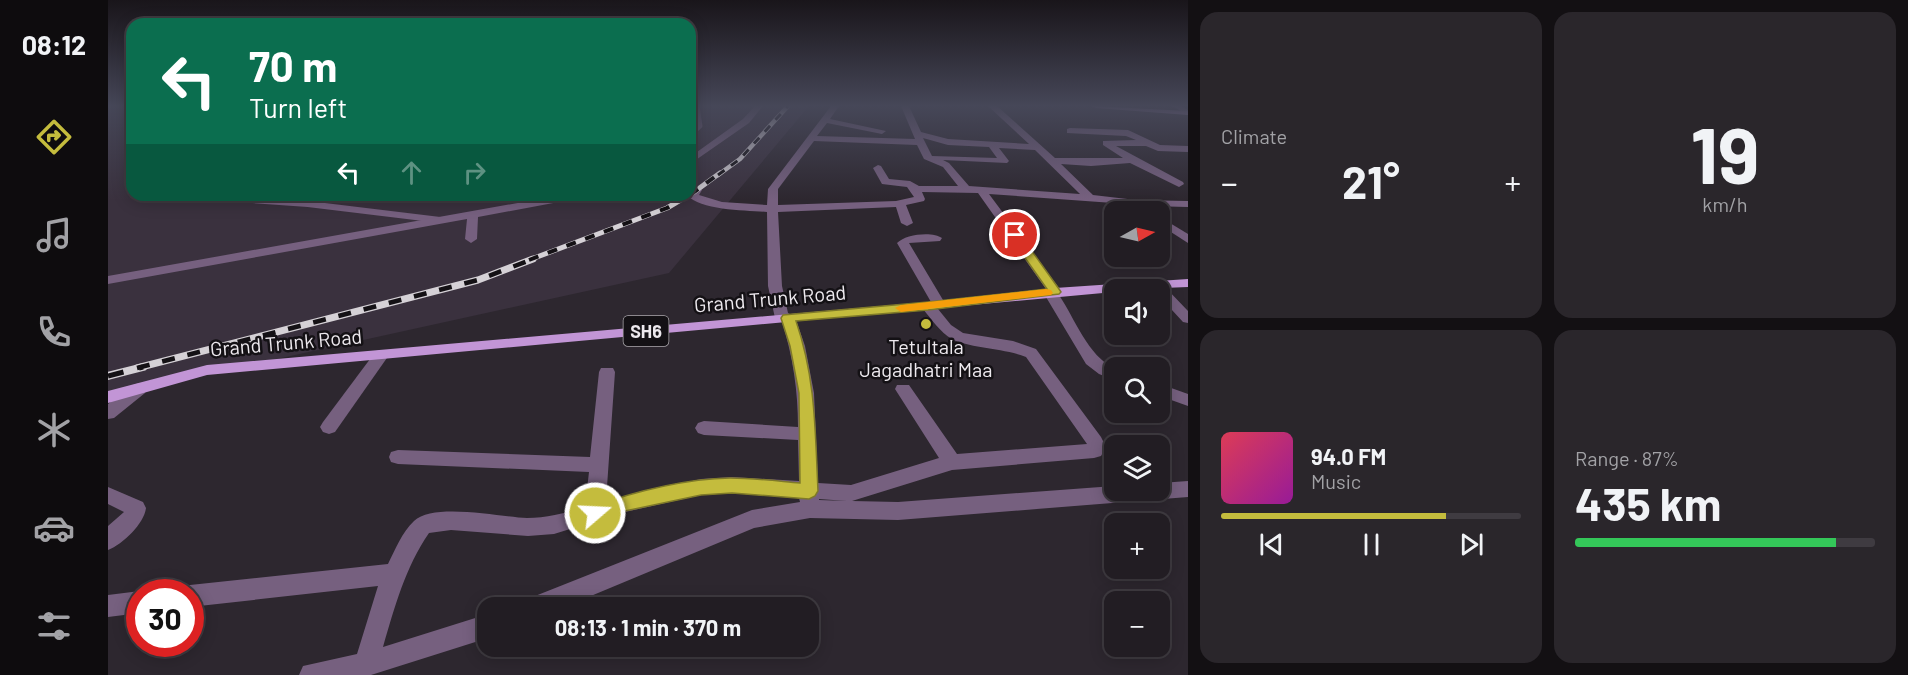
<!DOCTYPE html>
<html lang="en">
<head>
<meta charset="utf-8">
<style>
	:root { --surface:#221d23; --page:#2a262b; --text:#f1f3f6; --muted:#a2a2a6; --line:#3f3b41; --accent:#c4bc3d }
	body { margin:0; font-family:Barlow,sans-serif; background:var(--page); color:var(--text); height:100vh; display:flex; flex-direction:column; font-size:22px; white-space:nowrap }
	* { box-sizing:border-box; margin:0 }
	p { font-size:20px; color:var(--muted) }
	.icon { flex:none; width:33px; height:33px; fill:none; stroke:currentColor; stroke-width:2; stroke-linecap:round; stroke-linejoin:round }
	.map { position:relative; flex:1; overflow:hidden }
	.side { display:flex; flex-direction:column; gap:12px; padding:12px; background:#131013; width:720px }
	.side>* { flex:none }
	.guide { position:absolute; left:18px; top:18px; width:570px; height:183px; border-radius:18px; box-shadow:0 3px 15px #0003,0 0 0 2px var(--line); background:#0b6e4f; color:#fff; overflow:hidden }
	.needle { width:39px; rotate:82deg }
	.fabs { position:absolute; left:996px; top:201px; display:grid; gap:12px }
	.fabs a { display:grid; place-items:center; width:66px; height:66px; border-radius:12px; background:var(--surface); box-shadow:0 3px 15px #0003,0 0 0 2px var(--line); font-size:30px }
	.speed { position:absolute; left:18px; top:579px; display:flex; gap:12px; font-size:30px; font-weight:700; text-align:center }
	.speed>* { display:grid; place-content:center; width:78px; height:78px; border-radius:50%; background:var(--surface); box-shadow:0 3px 15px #0003,0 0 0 2px var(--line); line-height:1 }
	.speed .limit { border:9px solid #d22; background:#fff; color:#111 }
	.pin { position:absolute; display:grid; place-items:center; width:51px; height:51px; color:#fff; margin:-26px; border:3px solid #fff; border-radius:50%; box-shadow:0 2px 6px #0007 }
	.me { position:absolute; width:66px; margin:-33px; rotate:71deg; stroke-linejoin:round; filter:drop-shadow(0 0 4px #0008) }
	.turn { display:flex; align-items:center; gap:21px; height:126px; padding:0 24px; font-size:27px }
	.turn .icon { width:78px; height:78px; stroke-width:2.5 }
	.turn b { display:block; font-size:42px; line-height:51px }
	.lanes { display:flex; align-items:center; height:57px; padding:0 24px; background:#0003; justify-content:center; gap:30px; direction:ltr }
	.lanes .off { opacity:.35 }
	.big { font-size:45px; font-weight:700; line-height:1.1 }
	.side .card { flex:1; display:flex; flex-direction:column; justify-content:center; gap:9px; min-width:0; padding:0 21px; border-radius:18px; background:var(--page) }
	.side .dial { align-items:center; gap:0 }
	.dial b { font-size:78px; line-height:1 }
	.song { display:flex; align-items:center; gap:18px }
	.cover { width:72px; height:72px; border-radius:9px; background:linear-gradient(135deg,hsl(350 70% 55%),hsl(300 70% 35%)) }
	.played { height:6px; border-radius:3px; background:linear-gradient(90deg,var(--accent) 75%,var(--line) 75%) }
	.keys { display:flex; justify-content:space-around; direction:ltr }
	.heat { display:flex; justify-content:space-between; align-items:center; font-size:33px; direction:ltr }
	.charge { height:9px; border-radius:4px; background:linear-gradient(90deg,#34c759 87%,var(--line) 0) }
	.side .tiles { flex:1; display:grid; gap:12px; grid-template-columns:repeat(2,1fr) }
	.trip { position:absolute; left:369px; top:597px; width:342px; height:60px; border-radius:18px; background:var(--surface); box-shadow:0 3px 15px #0003,0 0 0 2px var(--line); font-weight:700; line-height:60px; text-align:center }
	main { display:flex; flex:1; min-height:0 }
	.dock { display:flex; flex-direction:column; width:108px; justify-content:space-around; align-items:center; background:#0e0c0e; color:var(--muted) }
	.dock .icon { width:42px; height:42px }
	.dock .active { color:var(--accent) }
	.dock b { font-size:27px; color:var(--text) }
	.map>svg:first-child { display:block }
	.built { fill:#3a313e }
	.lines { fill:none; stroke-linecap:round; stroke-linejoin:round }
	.lane-far1 { stroke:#76607f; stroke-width:5 }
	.lane { stroke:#76607f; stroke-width:6 }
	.street { fill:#76607f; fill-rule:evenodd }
	.secondary { fill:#a17eb0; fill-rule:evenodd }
	.primary { fill:#c295d6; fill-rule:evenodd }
	.rail-far3-casing { stroke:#d5d1d6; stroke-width:4.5 }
	.rail-far2-casing { stroke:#d5d1d6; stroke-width:5 }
	.rail-far1-casing { stroke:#d5d1d6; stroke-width:7 }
	.rail-casing { stroke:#d5d1d6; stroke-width:8 }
	.rail-far3 { stroke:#141115; stroke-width:3; stroke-dasharray:8; stroke-linecap:butt }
	.rail-far2 { stroke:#141115; stroke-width:4; stroke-dasharray:10; stroke-linecap:butt }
	.rail-far1 { stroke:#141115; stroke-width:4.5; stroke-dasharray:13; stroke-linecap:butt }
	.rail { stroke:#141115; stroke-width:5; stroke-dasharray:16; stroke-linecap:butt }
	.route { fill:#c4bc3d; stroke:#7f7a28; stroke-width:1.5 }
	.slow { fill:#f59e0b }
	.poi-dot { fill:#c4bc3d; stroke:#141115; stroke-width:2 }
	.labels { text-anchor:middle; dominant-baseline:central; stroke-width:5; stroke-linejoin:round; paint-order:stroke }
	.shield { fill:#141115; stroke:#aca8ad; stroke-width:1.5 }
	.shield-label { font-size:18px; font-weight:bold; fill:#ede9ee }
	.street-label { font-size:20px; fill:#ede9ee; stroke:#141115 }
	.poi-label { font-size:20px; fill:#ede9ee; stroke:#141115 }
</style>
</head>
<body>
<main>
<nav class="dock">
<b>08:12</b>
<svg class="icon active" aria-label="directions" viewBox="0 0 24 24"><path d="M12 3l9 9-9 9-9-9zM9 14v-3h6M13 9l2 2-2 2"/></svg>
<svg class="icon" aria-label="music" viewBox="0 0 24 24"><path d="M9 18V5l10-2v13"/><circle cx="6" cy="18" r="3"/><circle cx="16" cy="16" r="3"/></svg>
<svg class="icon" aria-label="phone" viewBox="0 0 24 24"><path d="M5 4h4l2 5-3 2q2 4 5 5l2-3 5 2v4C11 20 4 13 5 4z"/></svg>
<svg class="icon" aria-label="climate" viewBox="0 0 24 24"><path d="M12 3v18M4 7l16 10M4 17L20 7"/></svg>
<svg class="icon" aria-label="car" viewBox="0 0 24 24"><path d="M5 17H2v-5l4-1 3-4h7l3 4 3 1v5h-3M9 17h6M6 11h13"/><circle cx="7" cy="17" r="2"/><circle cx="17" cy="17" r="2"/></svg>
<svg class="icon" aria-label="filters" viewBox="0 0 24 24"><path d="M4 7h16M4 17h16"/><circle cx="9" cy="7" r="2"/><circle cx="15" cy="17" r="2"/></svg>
</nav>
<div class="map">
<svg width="1080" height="675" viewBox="0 0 1080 675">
	<rect width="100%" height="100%" fill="#2d272f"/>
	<path class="built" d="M0,106H24V195H582V106H701L561,273L0,396Z"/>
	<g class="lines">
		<path class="lane-far1" d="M582,135L592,126L589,106"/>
		<path class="lane" d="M88,196L200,204L332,220"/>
		<g class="street">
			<path d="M647,106H655L641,123L582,164V157L635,119Z"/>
			<path d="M723,106H731L722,119L778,131L774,134L719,123L709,136L807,139L793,106H801L813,132L840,139L921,144L880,106H889L947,158H1015L995,145V141L1028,140L1018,136L959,133V129L962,128L1020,130L1052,145L1080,146V152L1050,151L1038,146H1008L1075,182L1076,184L1071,187L1022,163L983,166L953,164L985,195L1028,200L1080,201V207L1039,206L1045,212H1031L1019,204L881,194L954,292L951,295C967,319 980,356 1006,368V380L991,374L978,364L935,292L938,289L870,193L814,192L817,199L816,201L798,205L805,223L799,226L793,223L788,207L670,212L674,286L680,313L687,317L697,346L706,393L710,483L743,485L831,458L787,389L789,385H801L849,454L979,444L918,357C896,348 860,348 844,339C832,332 824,320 815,309L813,306L815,303L823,302L789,243C797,234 825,231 834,238L832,241L801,243L838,305L830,309L843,325L855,333L905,341L928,349L993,437L998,447L993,456L986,458L844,470L744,501L790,502L1006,486V490H1052V483L1080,481V497L790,520L702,518L646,528L454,608H414L417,600L644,510L692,502L691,498L624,493L593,495L517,512L446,534L420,536L343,530L321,533C297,568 287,606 275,647L380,614V638L263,675H191L195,666L249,654L270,586L82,607V592H72L74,588L82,585L280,564C287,550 294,532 306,521C326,502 392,517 419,518C439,518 458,513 477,507L481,472L290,464L283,462L281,457L283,452L290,450L482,457L491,372L493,368H505L507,372L498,501L593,479L624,477L691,481L690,440L596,435L590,433L587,428L590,423L596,421L690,427C690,391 685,357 674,322L667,318L660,286L659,212C638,210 593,211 579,195H582V181L594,190L591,195L614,202L659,205L660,189ZM815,138L840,145L881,147L889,158L824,156ZM706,141L809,145L816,159L835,167L850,186H811L802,181L781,179L773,166L770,165L765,168L774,184L799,187L806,197L788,201L670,205V189ZM891,148L927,150L972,194L861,186L841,163L835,160L899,163L901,161ZM711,499L739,501L711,500Z"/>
			<path d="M1064,106H1073L1080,110V115Z"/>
			<path d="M454,195H477L472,198L370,217L369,239L363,243L357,239L359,219L0,284V276Z"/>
			<path d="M1052,217L1080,234V243L1052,225Z"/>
			<path d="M1052,286L1057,287L1080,311V323L1075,322L1052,297V290H1046Z"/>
			<path d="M273,350L281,355L227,432L221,434L215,432L212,427L215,422L268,351Z"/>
			<path d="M31,383L37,385L39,389L37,393L6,418L0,419V404L25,385Z"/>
			<path d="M1052,384L1080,394V406L1052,396Z"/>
			<path d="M0,487L35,502L38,508C36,524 15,544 0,550V526L16,512L0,504Z"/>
			<path d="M32,591L37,592H32V613L0,617V595Z"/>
		</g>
		<path class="secondary" d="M984,106L1080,111V115L988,108Z"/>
		<path class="primary" d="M1080,279V287L1006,290V292L99,375L0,403V391L99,365L820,302L947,288Z"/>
		<g class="rail-far3-casing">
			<path id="rail-far3" d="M610,175L632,159L680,106"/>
		</g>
		<g class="rail-far2-casing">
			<g id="rail-far2">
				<path d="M582,195L612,173"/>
				<path d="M421,260L559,208L581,195"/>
			</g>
		</g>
		<g class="rail-far1-casing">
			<path id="rail-far1" d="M29,368L370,280L425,259"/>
		</g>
		<g class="rail-casing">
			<path id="rail" d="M0,376L35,367"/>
		</g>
		<use href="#rail-far3" class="rail-far3"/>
		<use href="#rail-far2" class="rail-far2"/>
		<use href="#rail-far1" class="rail-far1"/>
		<use href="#rail" class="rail"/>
	</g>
	<linearGradient id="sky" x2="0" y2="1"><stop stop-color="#19151a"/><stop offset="0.53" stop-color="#464758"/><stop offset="1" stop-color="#464758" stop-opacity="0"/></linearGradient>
	<rect width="1080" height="200" fill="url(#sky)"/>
	<path class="route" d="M907,232L911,233L951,289L953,292L951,294L820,310L688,321C708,380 707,430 710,491L707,496L701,499L624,493L593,495L517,511L487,522L480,519L478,513L480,508C525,492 574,479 622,478C645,478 669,481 692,483L691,393L682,346L673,318L675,315L820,302L939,289L901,235Z"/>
	<path class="slow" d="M938,289L943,290L945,293L943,295L793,312L787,308L793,305Z"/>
	<circle class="poi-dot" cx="818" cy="324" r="6"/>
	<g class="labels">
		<rect class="shield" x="515.5" y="316" width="45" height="30" rx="4.5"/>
		<g class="shield-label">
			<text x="538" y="331">SH6</text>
		</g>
		<g class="street-label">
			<text transform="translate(662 298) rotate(-5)">Grand Trunk Road</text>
			<text transform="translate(178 342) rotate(-5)">Grand Trunk Road</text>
		</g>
		<g class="poi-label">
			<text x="818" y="346">Tetultala<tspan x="818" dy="23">Jagadhatri Maa</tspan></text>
		</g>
	</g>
</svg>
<div class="fabs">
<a><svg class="needle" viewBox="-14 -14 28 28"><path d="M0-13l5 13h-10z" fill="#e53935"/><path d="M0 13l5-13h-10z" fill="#a2a2a6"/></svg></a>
<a><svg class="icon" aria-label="sound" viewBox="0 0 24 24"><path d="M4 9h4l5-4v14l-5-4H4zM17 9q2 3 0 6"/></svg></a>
<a><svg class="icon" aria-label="search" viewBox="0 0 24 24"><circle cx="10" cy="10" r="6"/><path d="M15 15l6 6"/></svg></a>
<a><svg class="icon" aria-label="layers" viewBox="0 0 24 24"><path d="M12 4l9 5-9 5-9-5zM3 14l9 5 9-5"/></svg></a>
<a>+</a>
<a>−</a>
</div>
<div class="speed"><div class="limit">30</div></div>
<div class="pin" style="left:907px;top:235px;background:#d93025"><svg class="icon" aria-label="arrive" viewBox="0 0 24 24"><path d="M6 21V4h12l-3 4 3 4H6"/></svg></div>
<svg class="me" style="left:487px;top:513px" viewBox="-20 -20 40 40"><circle r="17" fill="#c4bc3d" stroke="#fff" stroke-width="3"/><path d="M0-11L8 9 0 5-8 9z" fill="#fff"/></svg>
<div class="trip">08:13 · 1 min · 370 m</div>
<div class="guide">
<div class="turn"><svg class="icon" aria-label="left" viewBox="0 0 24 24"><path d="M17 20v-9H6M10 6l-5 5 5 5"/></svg><div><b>70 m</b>Turn left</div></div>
<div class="lanes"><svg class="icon" aria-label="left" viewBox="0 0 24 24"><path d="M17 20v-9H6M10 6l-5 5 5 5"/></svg><svg class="icon off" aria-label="ahead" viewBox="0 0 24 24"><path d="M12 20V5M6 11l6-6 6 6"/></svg><svg class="icon off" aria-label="right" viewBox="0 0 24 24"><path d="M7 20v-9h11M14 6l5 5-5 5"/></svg></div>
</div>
</div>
<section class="side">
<div class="tiles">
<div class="card"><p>Climate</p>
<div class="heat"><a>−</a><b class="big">21°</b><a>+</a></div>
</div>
<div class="card dial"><b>19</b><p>km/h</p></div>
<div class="card">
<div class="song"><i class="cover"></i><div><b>94.0 FM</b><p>Music</p></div></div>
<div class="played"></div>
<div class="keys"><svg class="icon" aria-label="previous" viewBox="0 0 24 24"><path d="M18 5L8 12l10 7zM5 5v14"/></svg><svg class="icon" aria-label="pause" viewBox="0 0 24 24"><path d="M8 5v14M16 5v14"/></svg><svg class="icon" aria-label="next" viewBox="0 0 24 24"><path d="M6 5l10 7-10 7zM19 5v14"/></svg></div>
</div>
<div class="card"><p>Range · 87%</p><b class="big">435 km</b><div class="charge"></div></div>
</div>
</section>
</main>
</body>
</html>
